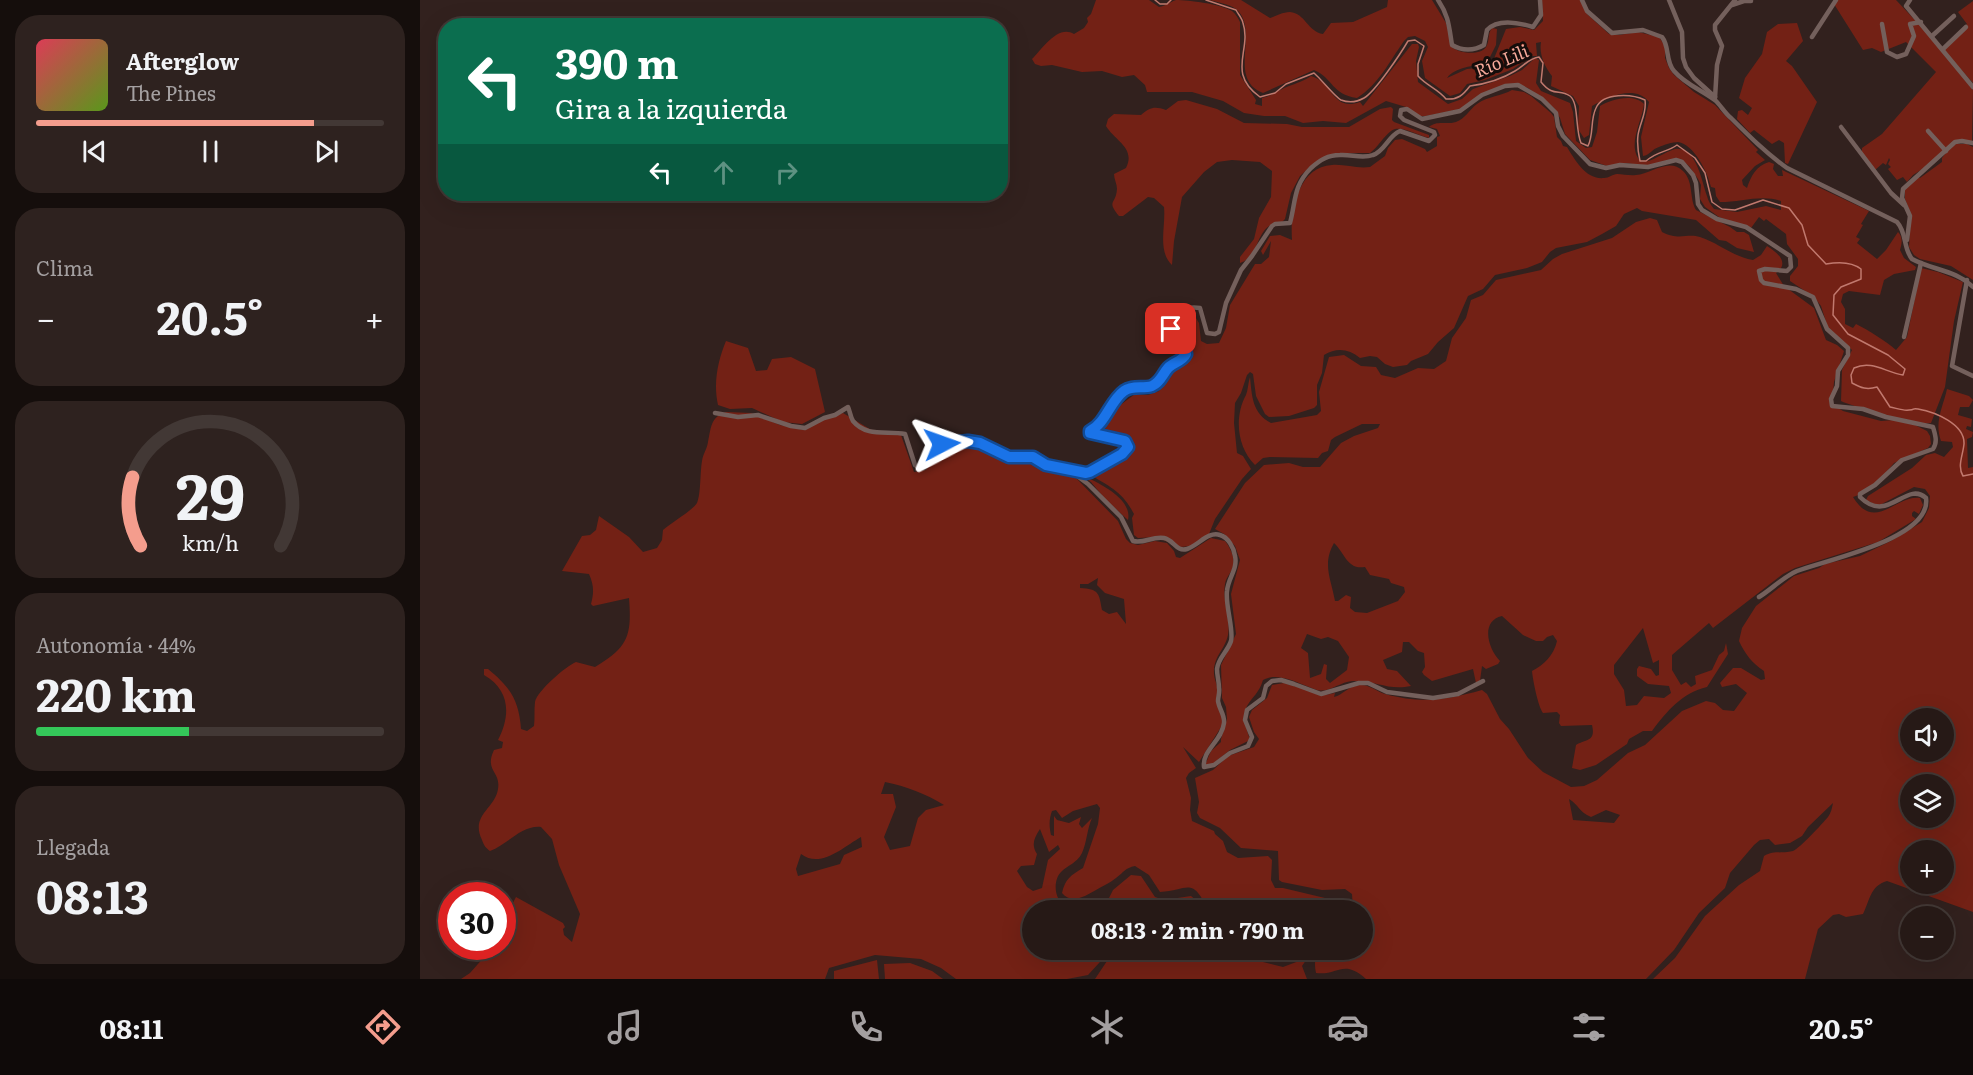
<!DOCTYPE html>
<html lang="es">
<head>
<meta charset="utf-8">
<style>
	:root { --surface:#261916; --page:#2e221f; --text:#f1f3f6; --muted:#a4a0a1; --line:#423835; --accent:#f49d8d }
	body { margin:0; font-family:Literata,serif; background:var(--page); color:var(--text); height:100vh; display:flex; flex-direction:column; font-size:22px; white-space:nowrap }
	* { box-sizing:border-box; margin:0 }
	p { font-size:20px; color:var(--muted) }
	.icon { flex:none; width:33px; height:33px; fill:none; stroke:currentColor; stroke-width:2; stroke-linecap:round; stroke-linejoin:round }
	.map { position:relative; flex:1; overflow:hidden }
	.details { display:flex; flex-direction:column; gap:15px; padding:15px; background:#150e0c; width:420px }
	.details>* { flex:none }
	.top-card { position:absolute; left:18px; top:18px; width:570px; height:183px; border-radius:24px; box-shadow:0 6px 24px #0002,0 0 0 2px var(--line); background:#0b6e4f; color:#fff; overflow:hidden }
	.controls { position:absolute; left:1480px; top:708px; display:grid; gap:12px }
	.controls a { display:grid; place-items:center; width:54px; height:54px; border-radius:50%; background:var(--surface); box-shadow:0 6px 24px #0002,0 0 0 2px var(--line); font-size:30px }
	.speed { position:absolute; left:18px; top:882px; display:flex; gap:12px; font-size:30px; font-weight:700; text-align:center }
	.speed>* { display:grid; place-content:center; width:78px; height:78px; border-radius:50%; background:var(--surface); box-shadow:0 6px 24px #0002,0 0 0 2px var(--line); line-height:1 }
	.speed .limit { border:9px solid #d22; background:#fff; color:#111 }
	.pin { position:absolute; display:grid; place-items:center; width:51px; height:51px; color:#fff; margin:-26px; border-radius:12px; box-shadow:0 3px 9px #0006 }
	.me { position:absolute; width:66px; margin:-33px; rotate:86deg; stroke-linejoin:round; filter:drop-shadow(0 0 4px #0008) }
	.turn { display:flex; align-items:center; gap:21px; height:126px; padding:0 18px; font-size:27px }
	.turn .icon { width:78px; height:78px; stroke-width:2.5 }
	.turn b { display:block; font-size:42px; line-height:51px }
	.lanes { display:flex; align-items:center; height:57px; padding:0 18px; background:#0003; justify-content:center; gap:30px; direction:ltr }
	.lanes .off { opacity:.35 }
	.big { font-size:45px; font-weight:700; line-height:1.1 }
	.details .tile { flex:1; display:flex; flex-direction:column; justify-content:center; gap:9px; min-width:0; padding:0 21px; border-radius:24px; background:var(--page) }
	.details .dial { align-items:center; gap:0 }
	.dial svg { height:156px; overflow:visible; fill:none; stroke:var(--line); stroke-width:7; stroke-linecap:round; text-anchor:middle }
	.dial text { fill:var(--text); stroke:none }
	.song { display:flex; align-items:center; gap:18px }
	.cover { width:72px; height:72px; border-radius:9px; background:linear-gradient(135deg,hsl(350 70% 55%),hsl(90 70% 35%)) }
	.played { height:6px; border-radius:3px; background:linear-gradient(90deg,var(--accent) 80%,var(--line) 80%) }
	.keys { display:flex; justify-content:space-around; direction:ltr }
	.heat { display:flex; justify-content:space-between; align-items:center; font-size:33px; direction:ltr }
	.charge { height:9px; border-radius:4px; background:linear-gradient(90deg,#34c759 44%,var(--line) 0) }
	.trip { position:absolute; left:602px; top:900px; width:351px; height:60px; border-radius:30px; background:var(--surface); box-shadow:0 6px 24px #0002,0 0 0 2px var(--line); font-weight:700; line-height:60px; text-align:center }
	.tabs { display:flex; height:96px; justify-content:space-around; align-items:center; background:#0f0a09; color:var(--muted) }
	.tabs .icon { width:42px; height:42px }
	.tabs .selected { color:var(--accent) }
	.tabs b { font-size:27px; color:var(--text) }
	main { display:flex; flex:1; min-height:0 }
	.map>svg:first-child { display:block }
	.green { fill:#732115; fill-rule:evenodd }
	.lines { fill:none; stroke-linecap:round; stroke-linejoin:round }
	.stream { stroke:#c1796e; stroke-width:1.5 }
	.minor { stroke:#74605c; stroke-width:4.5 }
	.route-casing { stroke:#114b97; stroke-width:15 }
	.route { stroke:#1a73e8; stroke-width:10 }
	.labels { text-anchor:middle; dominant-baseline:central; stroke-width:6; stroke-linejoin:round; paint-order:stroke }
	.water-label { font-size:18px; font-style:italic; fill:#f7a99a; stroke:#150d0b }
</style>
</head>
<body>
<main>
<section class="details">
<div class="tile">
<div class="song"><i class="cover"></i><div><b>Afterglow</b><p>The Pines</p></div></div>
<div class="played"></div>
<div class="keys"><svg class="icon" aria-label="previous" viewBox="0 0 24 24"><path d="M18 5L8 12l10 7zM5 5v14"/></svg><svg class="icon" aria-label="pause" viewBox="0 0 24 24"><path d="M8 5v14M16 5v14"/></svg><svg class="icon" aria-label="next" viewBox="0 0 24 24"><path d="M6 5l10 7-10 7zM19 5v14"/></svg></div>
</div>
<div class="tile"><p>Clima</p>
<div class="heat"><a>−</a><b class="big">20.5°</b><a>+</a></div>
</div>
<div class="tile dial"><svg viewBox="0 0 100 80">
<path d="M14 69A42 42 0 1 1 86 69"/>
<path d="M14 69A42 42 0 0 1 10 34" stroke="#f49d8d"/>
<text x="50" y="56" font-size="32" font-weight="700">29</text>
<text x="50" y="72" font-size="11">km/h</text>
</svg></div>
<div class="tile"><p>Autonomía · 44%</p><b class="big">220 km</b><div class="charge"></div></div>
<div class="tile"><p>Llegada</p><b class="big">08:13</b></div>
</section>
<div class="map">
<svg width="1553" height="979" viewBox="0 0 1553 979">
	<rect width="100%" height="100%" fill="#32211e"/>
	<g class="green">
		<path d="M676,0H729L739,7C746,6 750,2 756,0C769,0 800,4 812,11C816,14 818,18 820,22V75L836,100L835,104L842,106V98C853,96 860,89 869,86C877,83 884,81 891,76C913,82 912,112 940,102L943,106L992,44H998L999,47L996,61L998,82L1028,104L1042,99L1053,89L1090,76L1102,70L1115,58L1119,60L1116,83L1121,91L1150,103L1153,112L1156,141L1166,148L1172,147L1177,132L1180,106C1191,99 1214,93 1224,104C1222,122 1206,146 1221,162C1231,163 1244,152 1255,149C1277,146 1282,183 1287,196C1288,201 1291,205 1294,209L1317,212L1346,206L1361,210V201C1342,194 1321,202 1300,202L1296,196L1295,188L1291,187C1288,173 1274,144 1258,142C1253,142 1243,145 1239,147C1232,149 1230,155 1223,156L1221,137L1229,102C1215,84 1188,97 1172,106L1169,135L1164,138L1158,129L1159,106L1153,96L1131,86L1132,76C1124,66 1119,54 1121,42L1116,43L1117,56H1112L1093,69L1065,80L1047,84L1040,93L1030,96L1005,78L1002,61L1008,47L1005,41L995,36L988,37L984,41C969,62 959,84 937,98C911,94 914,79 894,70L843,93C806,79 841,30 816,9C809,4 797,2 789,0H821L850,18C856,16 863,12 870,12C885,13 888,32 903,34L911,23L933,22L967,7L968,0H1012L1026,23L1033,48C1040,53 1060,56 1066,47C1070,41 1067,34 1072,28L1077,29L1076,45L1067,63C1054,66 1035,67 1027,78L1047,69L1066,67L1073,61L1086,29L1100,27L1114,30L1123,21L1122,0H1160L1167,14L1189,34L1199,35L1218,32L1239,37L1245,46V58L1249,68L1254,75L1274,92L1295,105L1338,150L1336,152L1345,160L1335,166L1322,180L1323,185L1327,188C1331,176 1336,166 1349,162L1354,164L1353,169L1358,176H1363L1362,170L1449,211L1441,224L1443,225L1436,237L1440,239L1437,243L1457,259L1466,250L1478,232C1483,237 1482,243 1480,250L1484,258L1496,267L1495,270L1474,274L1464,280L1460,295L1429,291L1423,294L1421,302L1425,309V324L1433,328L1436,324C1448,330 1466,341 1476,350L1487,337L1501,268L1518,272L1543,282L1534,321L1525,387L1511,423C1502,426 1433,407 1421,401L1422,370L1432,350L1408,328L1401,306L1394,297L1370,281V276L1378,266V259L1367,244L1366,234L1346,219L1344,221L1339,217L1331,228L1299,217L1285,207L1280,199L1281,185L1278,179L1269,166L1263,161H1248L1229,166L1205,163L1187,166L1170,160L1145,134L1140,118L1134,108L1108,88L1096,85L1074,89L1041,109L1006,116H1000L986,107L966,101L926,123L903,121L883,123L865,116H844L824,113L803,101L772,92H727L725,85L714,75L702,77L682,71L662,72L632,65L621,66L615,64L612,59C622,49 638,24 654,34L664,28L668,22L667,18L671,14Z"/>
		<path d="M1417,0H1476L1508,34L1553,90L1552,141H1534L1509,165L1493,175L1487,182L1483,177L1477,180L1468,169L1471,167L1468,164L1470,160L1469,158L1466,165L1463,163L1455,170L1442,154V148L1462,134L1516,72L1486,42L1461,52L1452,48L1443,50L1414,4Z"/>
		<path d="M1553,1V83L1523,49L1547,24L1538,12Z"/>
		<path d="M1377,23L1383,41L1366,61L1372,66L1397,102L1368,164L1365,163L1364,143L1359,140L1352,144L1334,130L1330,133L1317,119L1318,111L1322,110L1328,115L1332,108L1319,98L1325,78L1342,54L1347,32L1358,24Z"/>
		<path d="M1092,90L1104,92L1111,96L1131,113L1134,117L1137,137L1141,141L1143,146L1147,147C1155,160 1166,180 1184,178C1189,178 1193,174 1197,174C1203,174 1210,176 1216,175C1231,174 1249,157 1263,171C1274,182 1269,198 1276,210L1310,227L1317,232H1324L1329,235L1334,252L1317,248L1306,241L1299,240L1276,220L1222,211L1217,208L1204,214L1196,226L1182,234L1167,242L1136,248L1130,252L1122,262L1107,268L1075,275L1063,289L1048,296L1034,328L1018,342L1008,354L991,361L987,365L973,367L965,364L957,357L950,356L940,358C929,349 917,347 904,355L902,373L897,385V405L894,408L869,416L849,417L845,414L836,396L833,374L830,372L827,375L821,393L815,403L814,423L817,453L823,456L831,469L822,479L795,519L789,534L771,546L760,547L736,537L718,538L714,535L712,518L714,514C702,491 690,487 669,474L671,472H677C685,462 698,462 707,453L708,442L706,440L679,433L695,409L715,394L728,395L739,391C741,387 742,382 745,378C751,368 765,367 767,354C771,336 747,334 761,315L773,313L779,323L781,341L787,344L799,343L806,328L810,305L835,264H841L849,257L851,241L843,255L841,251L850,236L860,235L872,240C870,213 877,167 912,165C925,164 937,169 950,167L965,156L968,148L975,140L982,139L1005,149L1007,152L1017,146V137L1020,136L1017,129L1009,127C1017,120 1026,125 1036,122C1045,119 1049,110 1057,104C1068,96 1082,96 1092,90Z"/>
		<path d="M766,100L797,109L824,123L867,124L882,127H929L960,109L971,107L973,109L972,120L974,122L1009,135V138C998,136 980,124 971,131C963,137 958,147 950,153H920L892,165L880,176L871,193L865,219L862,222C834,223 842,256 820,263V257L834,239L839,218L851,197L852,171L840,162L812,160L797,162L784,172L762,197L754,241L752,265C737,251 746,226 744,207L734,198L728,197L703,216H699C686,200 696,205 697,189C697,184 694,179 694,174L706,168C716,148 695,141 686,126L688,119L694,114L721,115C730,107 735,106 746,110L758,101Z"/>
		<path d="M1536,144H1547L1553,147V280L1531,266L1500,259L1494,255L1489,247L1491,214L1485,199V188L1497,176L1500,178L1522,162V158L1528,150Z"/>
		<path d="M1230,218L1237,220L1242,232C1259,241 1267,233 1280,237C1299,243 1311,256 1333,260L1341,255L1347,246C1358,253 1370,263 1356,273L1364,286L1394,308L1406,340L1417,345L1424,351L1414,382L1412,404L1423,411L1461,421L1474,420L1495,425L1507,431L1510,436L1511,444L1508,448L1474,463L1458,482L1444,493L1433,497C1455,533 1475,495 1500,498L1503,505L1499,514L1494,511L1492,513V516L1496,519L1458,542L1375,568L1363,574L1293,628L1289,623L1252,655V670L1261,685L1266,682L1271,687L1276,684L1275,676L1292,670L1299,655L1304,651L1306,643L1308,654L1287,687C1262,693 1247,711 1232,731H1223L1209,739L1207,744L1176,765L1160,770L1152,768L1156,745C1166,739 1176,742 1172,725L1141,726L1139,723L1140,715L1137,712L1123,713C1118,706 1113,681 1112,671C1124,665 1134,655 1137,641L1133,635L1127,637L1123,641H1116L1103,635L1082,616C1060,621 1068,649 1080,661L1078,664L1066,669L1062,666L1060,681L1056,683L1053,669L1012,681L1004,675L1002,672L1005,667L1004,653L998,651L989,642H983L982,652L963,660L967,669L977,671L991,686C968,691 956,680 932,681C920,682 909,693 897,690C881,685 859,671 843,680C839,693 833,696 827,706C821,716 827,729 830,740L810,750L790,766L785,765L791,751L801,742V739L807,719L806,707L802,698L801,665L816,634L811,594L820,560L815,546L804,534L795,529L825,483L844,465L869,463L883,467H900L921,443L934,436L958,428L960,424H942L915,437L911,440L908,451L902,453L898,458L850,457L843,458L835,465C817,447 814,417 826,395C828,390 828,383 830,377C832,396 832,413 851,423L897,415L901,411L899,392L909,357L924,355L941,366L956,367L961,375L975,378L998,368L1014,369L1026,361L1032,338L1046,318L1051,300L1063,295L1076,280L1121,270L1133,259L1142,254L1192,238L1216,222ZM914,543C925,553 927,570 945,567L950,575L969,579L971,583L984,587L985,592L978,601L947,613L935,612L930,608L931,597L926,595L918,601H915C911,579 902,564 914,543ZM1223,628L1233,663L1239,660V675L1236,676L1231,669L1219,666L1217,669V676L1228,684L1249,686L1251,693L1244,698L1224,696L1217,705L1206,706L1204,690L1194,674V665ZM887,634L901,639L908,637L918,641L929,657L927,670L910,683L906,679L907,665L904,664L901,674L890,678L888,653L881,648Z"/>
		<path d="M306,341L328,348L336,371L347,370L352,359L371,357L395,369L405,412L382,424L363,422L332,408L310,409L298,405C293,383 298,360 306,341Z"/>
		<path d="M1527,389L1549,396L1553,400L1549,407H1540L1538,415L1552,419L1551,427L1547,426L1546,429L1553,432L1552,437L1547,439L1548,468L1553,467V912L1467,881C1450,886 1450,900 1443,914L1426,917L1419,914L1413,915L1398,929L1385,979H1233L1255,958L1285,916L1319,885L1340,871L1344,856C1354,850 1362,854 1373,851C1380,848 1402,824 1408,817C1411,813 1412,808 1413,803L1388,827L1382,836L1370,843L1355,845L1349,839L1340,840L1334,845L1310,873L1305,888L1279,913L1254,950L1226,979H946C923,958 918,976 896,973C889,941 921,950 942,950V910H933L932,894L925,889L902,890L862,882L859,880L858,851L821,848L800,828L780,818L777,813L779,802L775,778L793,770L808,756L834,747L839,739L834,732L829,717L832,710L847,698L852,685L864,683L905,695L915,693L914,697C923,695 928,686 939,685C949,684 956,691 965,694C1001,704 1026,700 1062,690L1067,694L1080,719L1089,729L1108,758L1123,772L1151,787L1164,786L1177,780L1208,753L1225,745L1262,711L1286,701L1295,703L1303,710L1314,711L1327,693L1316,684L1302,687L1300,683L1313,668H1321L1341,680L1345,679L1344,671C1332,663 1325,654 1319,641L1322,628L1336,606L1374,576L1399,568L1405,564L1440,556L1471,541L1502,522L1509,508L1510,496L1505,489L1494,487L1458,506L1446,500L1448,496L1492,468L1506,455L1515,453L1524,457L1533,447L1532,442L1521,441C1514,422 1523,407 1527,389ZM1491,718H1524V752H1491ZM1491,784H1524V818H1491ZM1149,799C1159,805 1159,812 1171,817L1186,810L1200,815L1194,823L1153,820ZM1491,850H1524V884H1491Z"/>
		<path d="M306,412L331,413L360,425L384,430L402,420L423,413L453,431L481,435L494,472L506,470L519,448L556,446L583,460H608L624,468L643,471L657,479L698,521L706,539L710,543L718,545L735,541L747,543L754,551L756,557L760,558L791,538L805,541C810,547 816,559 813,567C811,573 806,577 805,584C802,601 811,619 808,635C805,650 793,656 794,674C794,679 797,683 797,687C798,692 796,697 797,701C799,709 803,716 803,724L779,762L763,747L776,768L769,773L766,778L771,798L770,810L772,821L794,831L795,834L803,841L807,852L818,858L848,856L852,860L851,880L855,888H863L905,898L922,899L925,902L924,910H788C772,876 769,890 740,892L729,875L715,866C705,868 704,872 696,878C690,883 682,886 676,890C665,896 652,905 642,893C645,879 651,875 663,868L678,824L680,808L677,804L653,811L642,818L636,810L632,811C629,819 629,826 631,835L634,836V816L637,820L649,823L661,817L659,824L662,828L672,818C667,829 667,842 662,853C657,863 648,865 641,872C633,880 634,899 644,904C654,909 665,904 676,908L688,900L693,890L711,875L721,876L735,897L744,900L771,896L777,901L779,910H612V950H691L668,975L647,979H536L521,968L501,959L455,955L409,968L405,979H41L50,973L73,947L82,946L83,922L96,897L143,923L145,927L143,929L144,935L152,942L160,914L139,865L132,839L121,827C102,825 88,844 70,851C66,848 64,846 62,840C50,815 75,809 78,789C81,771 64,771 74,750L82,748L83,742L78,740C91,715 90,690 64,675V669H68C90,687 99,700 101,729L107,731L114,726C115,718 114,710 115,702C117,691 146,666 156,662L175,667C208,647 212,636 209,598L173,606L171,604C174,593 174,585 169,574L142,571L162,536L170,535L176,530L179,516L209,537L223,552L237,548L242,540L243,530C251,523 273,510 277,503C281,494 280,472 282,461C283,454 287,449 288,442C291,429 290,417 306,412ZM678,578L677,585L685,593L704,599L706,624L697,612L689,614L682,610C679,593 679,589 660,588V584H668ZM465,782C486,786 506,794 524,805L506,810L498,818L490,846L470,850L464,837L476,807L473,794H461ZM620,829L629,852L638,845L640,849L628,860L622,888L613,891L607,887L597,871L601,866L614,865L617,854C611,845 614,838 620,829ZM441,837L442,847L424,855L420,864L378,876L376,869L381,854C401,869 423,847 441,837Z"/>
		<path d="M658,473C674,481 713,497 708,520L685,499L671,482Z"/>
		<path d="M704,950H779L796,952L810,950L831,959L863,967L879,961L893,950L882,966L887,979H675L687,961Z"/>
		<path d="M457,960L459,979H414V971Z"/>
		<path d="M490,963L512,971L523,979H465L464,964Z"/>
	</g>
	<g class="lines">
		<g class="stream">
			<path d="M735,0L740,4H747L751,0"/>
			<path d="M786,0L816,10C818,14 822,18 823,23C832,50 806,73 840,97L855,93L866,84L894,73C901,79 915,97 921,100C929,103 937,102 944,98C955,92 981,53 988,41L995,40L1004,46L998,64V76C1007,86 1018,89 1026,99C1038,100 1043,95 1050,86C1065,84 1082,79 1095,71C1104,66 1109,58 1119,57L1123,63L1121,82C1134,98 1139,88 1150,96C1159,103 1155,129 1161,143L1168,146C1174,134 1170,120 1176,108C1183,92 1212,94 1225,100C1227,113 1220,122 1218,135C1217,143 1218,152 1220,161H1226C1239,150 1246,153 1257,145L1275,158L1285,173L1292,202L1302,209L1315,210L1343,200L1369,208L1382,225L1388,245L1406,264C1417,262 1431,261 1441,269V279L1421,287L1414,295L1413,315L1428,334L1468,355L1485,369L1483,375C1465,372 1452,360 1434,368L1431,375L1432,383C1441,388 1447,390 1457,387L1470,407C1476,408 1483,411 1489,410C1496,410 1491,408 1498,409C1515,412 1545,424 1544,444C1543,455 1537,466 1543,476L1553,474"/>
		</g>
		<g class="minor">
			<path d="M1018,0C1029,16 1029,27 1032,45C1042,51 1054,51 1064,45L1067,30C1078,18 1100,23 1113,27L1121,15L1120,0"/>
			<path d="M1162,0L1167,11L1192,33L1223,30L1242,37C1250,47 1245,61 1254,71C1266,85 1282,90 1296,101C1301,106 1305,113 1311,118C1329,136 1346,153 1367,168L1477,222C1487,233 1483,248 1492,259C1512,270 1536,270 1553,287"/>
			<path d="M1249,0L1262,32L1263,58L1266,67L1274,78L1295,97"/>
			<path d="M1490,0L1486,6L1553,87"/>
			<path d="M1312,5L1324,1H1331"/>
			<path d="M1462,24L1467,52L1477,57L1486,54L1494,36L1490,24L1501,22"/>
			<path d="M1512,36L1534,16"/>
			<path d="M1392,37L1416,0"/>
			<path d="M1523,49L1546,27"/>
			<path d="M1295,98L1297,65L1302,46L1295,30V25L1315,0"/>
			<path d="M1421,127L1471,193L1484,205"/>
			<path d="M1508,131L1526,151"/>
			<path d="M1487,240L1490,216L1482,198L1483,189L1535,142L1542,141L1553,143"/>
			<path d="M1547,280L1532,366L1553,376"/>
			<path d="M1484,337L1501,263"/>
			<path d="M295,413L318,417L338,415L371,426L385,428L404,418L415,415L428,407C430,411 430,416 433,421C447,438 468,430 485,434L495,465L500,468L506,466L517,446L526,442L548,441L560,443L589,457H613L626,465L666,473L702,454L708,447L705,441L670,433V431L678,426L704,390L715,387L733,385L743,376L749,367L764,359L766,354V348L751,329C753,314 765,305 780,308L787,333L795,334L799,332L806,303L821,270L832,256L852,226L855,224L870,223C876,201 873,186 891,168C900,160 908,155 920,155C931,154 942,159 953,155C965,151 968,136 980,131L1009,141L1015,135L1014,132L984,120L980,116L981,110L987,109L1002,119L1040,111L1062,95L1085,86L1098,85L1122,99L1136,113L1138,126L1143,136L1170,164L1186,168L1200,165L1228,167L1256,160L1262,162L1273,175L1276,183L1278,204L1282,210L1297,219L1326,227L1370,256L1371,267L1367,271L1345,269L1339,271L1341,280L1344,283L1376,289L1393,297L1407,329L1428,348V355L1418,371L1417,386L1411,399L1412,406L1443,409L1466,417L1513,427C1515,434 1518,442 1513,449L1482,460L1455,485L1440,494V497C1468,525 1486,480 1506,498C1512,539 1405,560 1377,571C1363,577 1352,589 1339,597"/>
			<path d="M649,470L668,484L701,517L713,541C724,544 732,536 744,538C754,540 756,552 767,549C779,545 788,531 800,535C808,537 814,548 815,556C818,569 808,578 807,591C805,605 814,630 811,641C808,651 798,658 797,669C797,676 799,681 799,688C800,692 798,697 798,701C799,709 805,715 804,723C802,741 782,750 784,767L794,765L810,753L828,746L832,737L825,720L827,710L843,698L846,686L852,681L861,680L874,684L901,694L939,683H948L967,692L1013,698L1038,694L1063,681"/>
		</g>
	</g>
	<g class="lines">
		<g class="route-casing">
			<path id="route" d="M522,444L548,441L560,443L589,457H613L626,465L666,473L670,472L702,454L708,447L705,441L670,433V431C686,423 690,401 704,391C712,385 723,389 732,386C741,382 742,375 748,368C753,362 762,362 766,354L763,343L751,329"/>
		</g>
		<use href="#route" class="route"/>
	</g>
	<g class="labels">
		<g class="water-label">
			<text transform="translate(1081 60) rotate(-23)">Río Lili</text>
		</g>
	</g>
</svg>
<div class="controls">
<a><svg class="icon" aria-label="sound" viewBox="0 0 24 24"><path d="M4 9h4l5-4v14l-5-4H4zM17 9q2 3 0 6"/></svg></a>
<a><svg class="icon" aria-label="layers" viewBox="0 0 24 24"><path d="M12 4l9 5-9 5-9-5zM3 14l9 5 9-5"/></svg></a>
<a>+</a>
<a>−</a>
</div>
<div class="speed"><div class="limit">30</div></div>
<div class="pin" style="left:751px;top:329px;background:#d93025"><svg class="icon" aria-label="arrive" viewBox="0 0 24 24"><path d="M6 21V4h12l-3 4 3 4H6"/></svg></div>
<svg class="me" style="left:522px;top:444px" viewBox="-20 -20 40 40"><path d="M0-17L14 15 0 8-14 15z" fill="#1a73e8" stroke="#fff" stroke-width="4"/></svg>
<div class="trip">08:13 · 2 min · 790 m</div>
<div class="top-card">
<div class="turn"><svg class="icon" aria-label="left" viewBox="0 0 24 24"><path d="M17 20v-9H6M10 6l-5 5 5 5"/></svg><div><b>390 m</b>Gira a la izquierda</div></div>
<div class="lanes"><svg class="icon" aria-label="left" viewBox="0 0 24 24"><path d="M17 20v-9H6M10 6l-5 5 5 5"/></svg><svg class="icon off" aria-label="ahead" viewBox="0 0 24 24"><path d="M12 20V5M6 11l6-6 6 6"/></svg><svg class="icon off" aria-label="right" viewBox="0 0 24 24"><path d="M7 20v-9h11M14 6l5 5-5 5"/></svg></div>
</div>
</div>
</main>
<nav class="tabs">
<b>08:11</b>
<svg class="icon selected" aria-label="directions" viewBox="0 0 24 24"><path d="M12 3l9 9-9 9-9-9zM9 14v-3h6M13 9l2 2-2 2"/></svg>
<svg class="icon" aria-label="music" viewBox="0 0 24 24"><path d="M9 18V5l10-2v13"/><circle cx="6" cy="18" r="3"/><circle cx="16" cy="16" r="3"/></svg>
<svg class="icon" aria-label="phone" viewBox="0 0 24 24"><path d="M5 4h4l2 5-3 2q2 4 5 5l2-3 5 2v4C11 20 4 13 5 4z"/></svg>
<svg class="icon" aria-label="climate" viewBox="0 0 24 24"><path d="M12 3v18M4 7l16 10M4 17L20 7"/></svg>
<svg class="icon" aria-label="car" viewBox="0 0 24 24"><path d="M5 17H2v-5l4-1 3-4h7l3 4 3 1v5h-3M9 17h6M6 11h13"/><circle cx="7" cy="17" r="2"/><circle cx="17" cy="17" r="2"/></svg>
<svg class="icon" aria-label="filters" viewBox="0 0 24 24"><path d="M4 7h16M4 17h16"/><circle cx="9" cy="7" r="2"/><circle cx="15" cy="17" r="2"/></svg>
<b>20.5°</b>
</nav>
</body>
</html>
